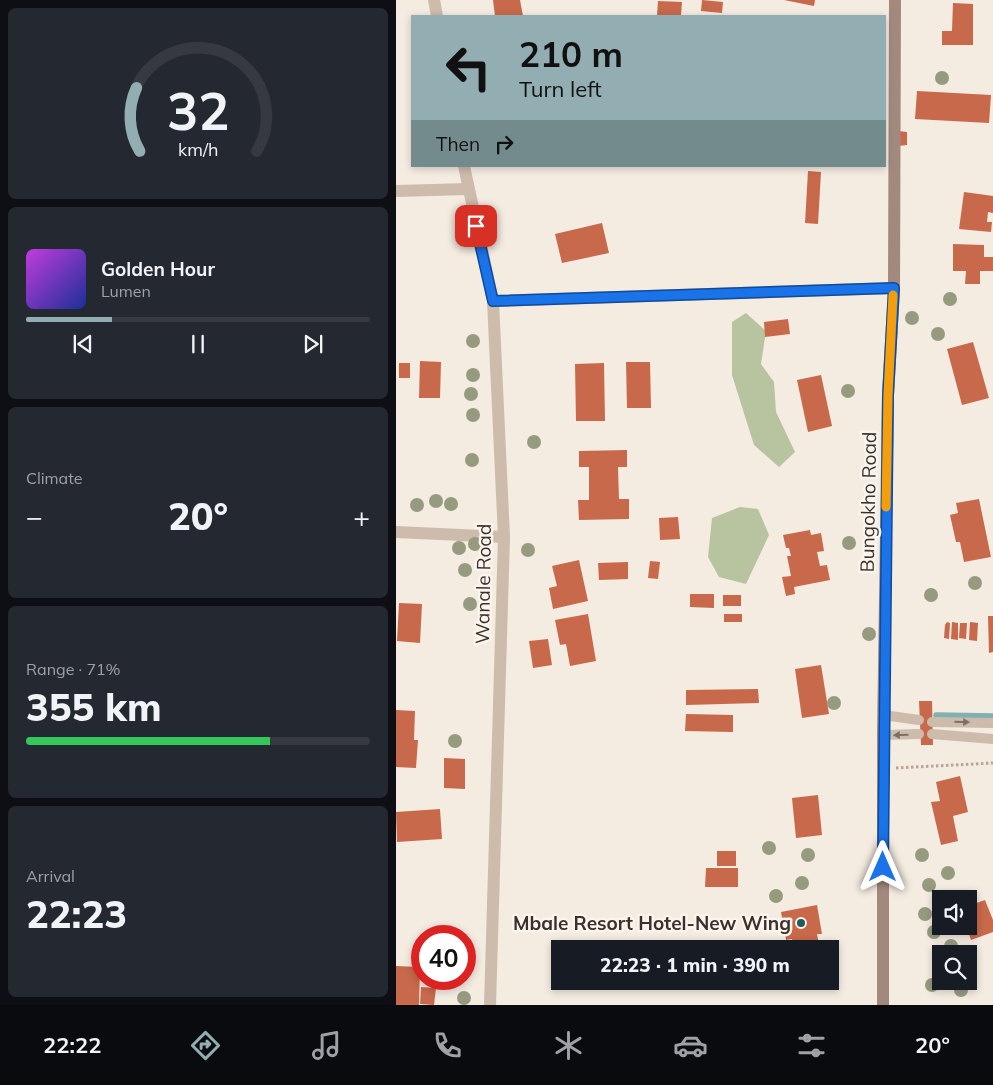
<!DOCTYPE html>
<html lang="en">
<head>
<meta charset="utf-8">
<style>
	:root { --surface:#171b24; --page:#242831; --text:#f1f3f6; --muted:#9ea1a6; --line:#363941; --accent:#92aeb2 }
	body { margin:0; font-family:Mulish,sans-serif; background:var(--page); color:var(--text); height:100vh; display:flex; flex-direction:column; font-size:19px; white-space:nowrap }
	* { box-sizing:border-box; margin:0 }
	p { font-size:16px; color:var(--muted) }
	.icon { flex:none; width:28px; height:28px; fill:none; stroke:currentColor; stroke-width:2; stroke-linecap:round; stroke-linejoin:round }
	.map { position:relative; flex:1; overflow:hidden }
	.side { display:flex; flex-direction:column; gap:8px; padding:8px; background:#0d0f14; width:396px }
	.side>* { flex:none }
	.top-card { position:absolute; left:15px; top:15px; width:475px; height:152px; border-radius:0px; box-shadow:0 2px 8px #0003; background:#92aeb2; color:#111; overflow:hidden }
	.controls { position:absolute; left:536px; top:890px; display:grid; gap:10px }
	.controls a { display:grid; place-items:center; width:45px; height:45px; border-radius:0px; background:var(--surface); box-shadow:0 2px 8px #0003; font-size:25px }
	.speed { position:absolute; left:15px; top:925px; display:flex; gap:10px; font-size:25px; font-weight:700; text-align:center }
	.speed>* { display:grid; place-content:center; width:65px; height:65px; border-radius:50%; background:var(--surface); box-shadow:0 2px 8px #0003; line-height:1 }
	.speed .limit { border:8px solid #d22; background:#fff; color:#111 }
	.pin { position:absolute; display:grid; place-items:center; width:42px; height:42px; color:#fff; margin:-21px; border-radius:10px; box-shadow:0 2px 8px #0006 }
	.me { position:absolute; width:55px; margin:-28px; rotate:0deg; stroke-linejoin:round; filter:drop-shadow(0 0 4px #0008) }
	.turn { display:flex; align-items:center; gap:18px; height:105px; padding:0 25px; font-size:22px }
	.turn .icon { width:65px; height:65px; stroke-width:2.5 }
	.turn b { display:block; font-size:35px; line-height:42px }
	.then { display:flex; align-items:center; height:48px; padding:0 25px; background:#0003; gap:10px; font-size:19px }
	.big { font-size:38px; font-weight:800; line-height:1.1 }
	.side .card { flex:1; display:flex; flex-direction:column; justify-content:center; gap:8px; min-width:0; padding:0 18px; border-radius:8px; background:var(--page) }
	.side .dial { align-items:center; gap:0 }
	.dial svg { height:130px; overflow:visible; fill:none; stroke:var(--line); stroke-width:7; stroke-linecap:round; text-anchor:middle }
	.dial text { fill:var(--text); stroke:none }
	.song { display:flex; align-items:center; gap:15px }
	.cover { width:60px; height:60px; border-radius:8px; background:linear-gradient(135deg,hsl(290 70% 55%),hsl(230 70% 35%)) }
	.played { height:5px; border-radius:2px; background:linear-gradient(90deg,var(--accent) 25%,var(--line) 25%) }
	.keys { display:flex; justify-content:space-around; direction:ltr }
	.heat { display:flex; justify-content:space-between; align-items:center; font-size:28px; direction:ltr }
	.charge { height:8px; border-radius:4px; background:linear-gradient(90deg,#34c759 71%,var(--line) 0) }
	.trip { position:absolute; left:155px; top:940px; width:288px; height:50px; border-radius:0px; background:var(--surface); box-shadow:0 2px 8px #0003; font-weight:800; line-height:50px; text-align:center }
	.dock { display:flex; height:80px; justify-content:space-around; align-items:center; background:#090b0e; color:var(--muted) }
	.dock .icon { width:35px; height:35px }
	.dock .active { color:var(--accent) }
	.dock b { font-size:22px; color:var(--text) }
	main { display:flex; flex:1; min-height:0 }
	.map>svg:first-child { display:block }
	.green { fill:#b8c4a0 }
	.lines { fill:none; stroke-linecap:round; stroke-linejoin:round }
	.stream { stroke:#7fb0b2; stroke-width:5.5 }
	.building { fill:#c8694b }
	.path { stroke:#b9a596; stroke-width:3; stroke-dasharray:2.5 2.5; stroke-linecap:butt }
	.lane { stroke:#cdbbac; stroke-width:10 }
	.street { stroke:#cdbbac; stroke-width:12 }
	.secondary { stroke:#a18a7d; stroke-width:12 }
	.tree { fill:#969b7f }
	.oneway { fill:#7d6f65 }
	.route-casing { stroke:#114b97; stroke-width:12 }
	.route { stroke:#1a73e8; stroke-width:9 }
	.slow { stroke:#f59e0b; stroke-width:9 }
	.poi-dot { fill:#1f5a5e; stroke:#fbf5ee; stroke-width:2 }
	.labels { text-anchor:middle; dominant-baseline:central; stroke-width:5; stroke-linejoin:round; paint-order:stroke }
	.street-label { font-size:19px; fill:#3b302b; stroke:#fbf5ee }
	.poi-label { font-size:19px; font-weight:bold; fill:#3b302b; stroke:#fbf5ee; text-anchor:end }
</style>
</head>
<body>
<main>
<section class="side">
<div class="card dial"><svg viewBox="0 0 100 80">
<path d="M14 69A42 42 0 1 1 86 69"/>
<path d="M14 69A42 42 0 0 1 12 30" stroke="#92aeb2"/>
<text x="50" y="56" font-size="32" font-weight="700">32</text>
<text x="50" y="72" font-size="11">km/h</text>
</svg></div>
<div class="card">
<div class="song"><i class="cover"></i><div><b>Golden Hour</b><p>Lumen</p></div></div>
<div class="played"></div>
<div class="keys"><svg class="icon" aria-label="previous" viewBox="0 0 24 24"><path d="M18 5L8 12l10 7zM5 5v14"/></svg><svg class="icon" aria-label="pause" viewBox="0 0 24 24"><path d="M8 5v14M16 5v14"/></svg><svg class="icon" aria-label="next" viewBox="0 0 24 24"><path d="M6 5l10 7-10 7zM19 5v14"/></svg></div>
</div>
<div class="card"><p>Climate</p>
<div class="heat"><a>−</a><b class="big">20°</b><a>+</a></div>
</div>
<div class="card"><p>Range · 71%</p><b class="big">355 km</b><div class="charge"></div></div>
<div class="card"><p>Arrival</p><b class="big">22:23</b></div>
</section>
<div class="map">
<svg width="597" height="1005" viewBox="0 0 597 1005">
	<rect width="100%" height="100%" fill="#f4ebe1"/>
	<g class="green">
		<path d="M350,313L370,331L365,364L378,382L380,412L399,452L383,467L358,445L336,375V322Z"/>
		<path d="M344,507L362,509L373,535L350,584L323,577L312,557L316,518Z"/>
	</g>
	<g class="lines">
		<path class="stream" d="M540,715L597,716"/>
	</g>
	<g class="building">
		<path d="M97,0H124L127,16H99Z"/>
		<path d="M306,0L327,2L326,13L305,11Z"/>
		<path d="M388,0H419L418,6Z"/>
		<path d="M262,1L286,2L285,16H261Z"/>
		<path d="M557,3L577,4V45H546V31H556Z"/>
		<path d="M521,91L595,95L593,123L519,119Z"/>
		<path d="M502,131L511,132V145L502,146Z"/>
		<path d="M412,171L425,172L422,224L409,223Z"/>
		<path d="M568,192L597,196V213L592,212L591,222H596L595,232L563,229Z"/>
		<path d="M206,223L213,253L166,263L159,234Z"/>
		<path d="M557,244L588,245V257H597V271H584V284H569L570,271H557Z"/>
		<path d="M392,319L394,334L369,337L368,322Z"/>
		<path d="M577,342L593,398L566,405L551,349Z"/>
		<path d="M24,361L45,362L44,398H23Z"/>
		<path d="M230,362H254L255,408H231Z"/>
		<rect x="3" y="363" width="11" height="15"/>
		<path d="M208,363L209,421H180L179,364Z"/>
		<path d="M425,375L436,426L412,432L401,380Z"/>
		<path d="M231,450V467H222L223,499H233V519L183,520L182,500H193V467H183V451Z"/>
		<path d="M583,499L595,557L568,562L564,542H560L554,515L562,513L560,503Z"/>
		<path d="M282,517L284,539L264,540L263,518Z"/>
		<path d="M414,530L415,535L425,533L428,551L421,552L424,566L431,565L434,580L398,587L399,594L390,596L386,577L395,576L391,556H395L393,548H390L387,535Z"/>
		<path d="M183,560L192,601L157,609L153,588L161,586L156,566Z"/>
		<path d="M254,561L264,562L262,579L252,578Z"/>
		<path d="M232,562V579L203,580L202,563Z"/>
		<path d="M294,594H318V608L294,607Z"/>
		<rect x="327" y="595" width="18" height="11"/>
		<path d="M3,603L26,604L24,643L1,641Z"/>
		<path d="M192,614L200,661L174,666L170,644L164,645L159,620Z"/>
		<rect x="328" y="614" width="18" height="8"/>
		<path d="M592,616H597V652L593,653Z"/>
		<path d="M551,622L554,623L553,639L548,638L549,625Z"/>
		<path d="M556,622L562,623V640L555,639Z"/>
		<path d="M574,622L582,623L581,641L573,640Z"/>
		<path d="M564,623H571L570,639L563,638Z"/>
		<path d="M152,639L156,665L137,668L133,641Z"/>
		<path d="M425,665L433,714L406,718L399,669Z"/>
		<path d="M362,689L363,703L290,705V690Z"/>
		<path d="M523,701H536L537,745H525Z"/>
		<path d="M0,710L19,711L18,740H22L20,768L0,767Z"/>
		<path d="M290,714L337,715V732L289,731Z"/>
		<path d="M48,758L69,759V789L48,788Z"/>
		<path d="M564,776L572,812L557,816L562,841L545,845L535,802L544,801L540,782Z"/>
		<path d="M422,795L426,835L400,838L396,798Z"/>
		<path d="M44,809L46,839L1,842L0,812Z"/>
		<rect x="321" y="851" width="19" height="15"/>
		<path d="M310,868H342V887H309Z"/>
		<path d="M589,900L597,920V932L575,940L570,926H572V906Z"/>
		<path d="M421,905L426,934H421L424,949H398L396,939L390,940L385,912Z"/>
		<path d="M0,966L24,967L23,1005H0Z"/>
		<path d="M25,987L40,988L38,1005L24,1004Z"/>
	</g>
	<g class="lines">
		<path class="path" d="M500,768L597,763"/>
		<g class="lane">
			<path d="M487,715L523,720"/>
			<path d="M536,722L597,723"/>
			<path d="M536,734L597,739"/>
			<path d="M487,735L523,734"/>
		</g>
		<g class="street">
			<path d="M38,0L41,16"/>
			<path d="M68,166L97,301L108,537L94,1005"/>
			<path d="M0,191L72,189"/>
			<path d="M97,301L498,288"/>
			<path d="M0,532L108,537"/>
		</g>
		<path class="secondary" d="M487,1005V735L492,395L498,288L499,0"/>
	</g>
	<g class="tree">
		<circle cx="546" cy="78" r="7"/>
		<circle cx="554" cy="299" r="7"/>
		<circle cx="516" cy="318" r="7"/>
		<circle cx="542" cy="334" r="7"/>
		<circle cx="77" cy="341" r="7"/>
		<circle cx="77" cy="375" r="7"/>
		<circle cx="452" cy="391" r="7"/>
		<circle cx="75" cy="394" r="7"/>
		<circle cx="77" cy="415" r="7"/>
		<circle cx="138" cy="442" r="7"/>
		<circle cx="76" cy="460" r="7"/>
		<circle cx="40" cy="501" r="7"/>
		<circle cx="55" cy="504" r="7"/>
		<circle cx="21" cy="505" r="7"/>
		<circle cx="453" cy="543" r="7"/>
		<circle cx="79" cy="544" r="7"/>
		<circle cx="63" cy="548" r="7"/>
		<circle cx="132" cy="550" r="7"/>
		<circle cx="69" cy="570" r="7"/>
		<circle cx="579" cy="583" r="7"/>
		<circle cx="535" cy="595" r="7"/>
		<circle cx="74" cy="604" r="7"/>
		<circle cx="473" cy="634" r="7"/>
		<circle cx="438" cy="703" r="7"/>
		<circle cx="59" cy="741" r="7"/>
		<circle cx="373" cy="848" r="7"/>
		<circle cx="412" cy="855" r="7"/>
		<circle cx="526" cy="855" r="7"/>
		<circle cx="552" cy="873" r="7"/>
		<circle cx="406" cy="883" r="7"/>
		<circle cx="533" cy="885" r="7"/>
		<circle cx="380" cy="896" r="7"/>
		<circle cx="529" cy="914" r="7"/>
		<circle cx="538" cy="932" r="7"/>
		<circle cx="555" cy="946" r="7"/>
		<circle cx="536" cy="985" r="7"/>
		<circle cx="565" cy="990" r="7"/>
		<circle cx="68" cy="998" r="7"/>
	</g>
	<defs><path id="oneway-solid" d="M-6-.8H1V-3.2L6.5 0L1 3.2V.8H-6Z" transform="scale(1.25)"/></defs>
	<g class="oneway">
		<use href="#oneway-solid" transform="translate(566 722) rotate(1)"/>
		<use href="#oneway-solid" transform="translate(505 735) rotate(179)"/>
	</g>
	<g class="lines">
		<g class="route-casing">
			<path id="route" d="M80,226L97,301L498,288L492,395L487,867"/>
		</g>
		<use href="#route" class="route"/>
		<path class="slow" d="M490,507L492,395L497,295"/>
	</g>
	<circle class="poi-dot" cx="405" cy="923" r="5"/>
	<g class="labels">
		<g class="street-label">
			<text transform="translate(472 502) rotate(-89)">Bungokho Road</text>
			<text transform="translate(87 584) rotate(-89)">Wanale Road</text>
		</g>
		<g class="poi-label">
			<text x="395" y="923">Mbale Resort Hotel-New Wing</text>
		</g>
	</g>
</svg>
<div class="controls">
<a><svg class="icon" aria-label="sound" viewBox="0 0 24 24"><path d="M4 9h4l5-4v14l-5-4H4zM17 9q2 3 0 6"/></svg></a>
<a><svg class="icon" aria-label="search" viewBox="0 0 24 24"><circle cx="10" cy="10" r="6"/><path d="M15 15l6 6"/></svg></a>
</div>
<div class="speed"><div class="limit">40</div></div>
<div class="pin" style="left:80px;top:226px;background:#d93025"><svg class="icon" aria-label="arrive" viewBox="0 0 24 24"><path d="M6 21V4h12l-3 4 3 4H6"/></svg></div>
<svg class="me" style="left:487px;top:867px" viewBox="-20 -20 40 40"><path d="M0-17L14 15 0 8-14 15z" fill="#1a73e8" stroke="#fff" stroke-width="4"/></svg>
<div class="trip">22:23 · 1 min · 390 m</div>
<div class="top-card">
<div class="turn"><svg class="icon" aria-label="left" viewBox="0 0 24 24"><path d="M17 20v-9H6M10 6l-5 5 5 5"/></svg><div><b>210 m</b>Turn left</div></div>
<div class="then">Then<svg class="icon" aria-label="right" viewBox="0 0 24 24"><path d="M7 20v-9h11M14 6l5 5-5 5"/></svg></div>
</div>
</div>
</main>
<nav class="dock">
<b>22:22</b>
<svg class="icon active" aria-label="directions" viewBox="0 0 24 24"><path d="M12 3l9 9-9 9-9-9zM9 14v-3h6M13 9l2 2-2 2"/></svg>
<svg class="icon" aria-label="music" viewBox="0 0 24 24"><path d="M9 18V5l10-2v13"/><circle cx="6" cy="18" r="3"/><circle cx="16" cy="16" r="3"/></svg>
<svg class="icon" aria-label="phone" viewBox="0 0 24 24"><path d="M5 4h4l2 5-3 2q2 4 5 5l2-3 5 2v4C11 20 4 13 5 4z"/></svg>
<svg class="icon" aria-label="climate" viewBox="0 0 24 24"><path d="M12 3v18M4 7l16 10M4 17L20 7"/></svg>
<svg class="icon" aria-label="car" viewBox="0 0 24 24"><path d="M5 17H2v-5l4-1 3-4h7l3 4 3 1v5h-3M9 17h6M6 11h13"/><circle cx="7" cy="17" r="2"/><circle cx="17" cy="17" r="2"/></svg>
<svg class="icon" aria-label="filters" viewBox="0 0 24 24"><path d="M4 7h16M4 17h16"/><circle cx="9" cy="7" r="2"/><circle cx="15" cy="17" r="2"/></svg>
<b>20°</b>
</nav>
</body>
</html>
